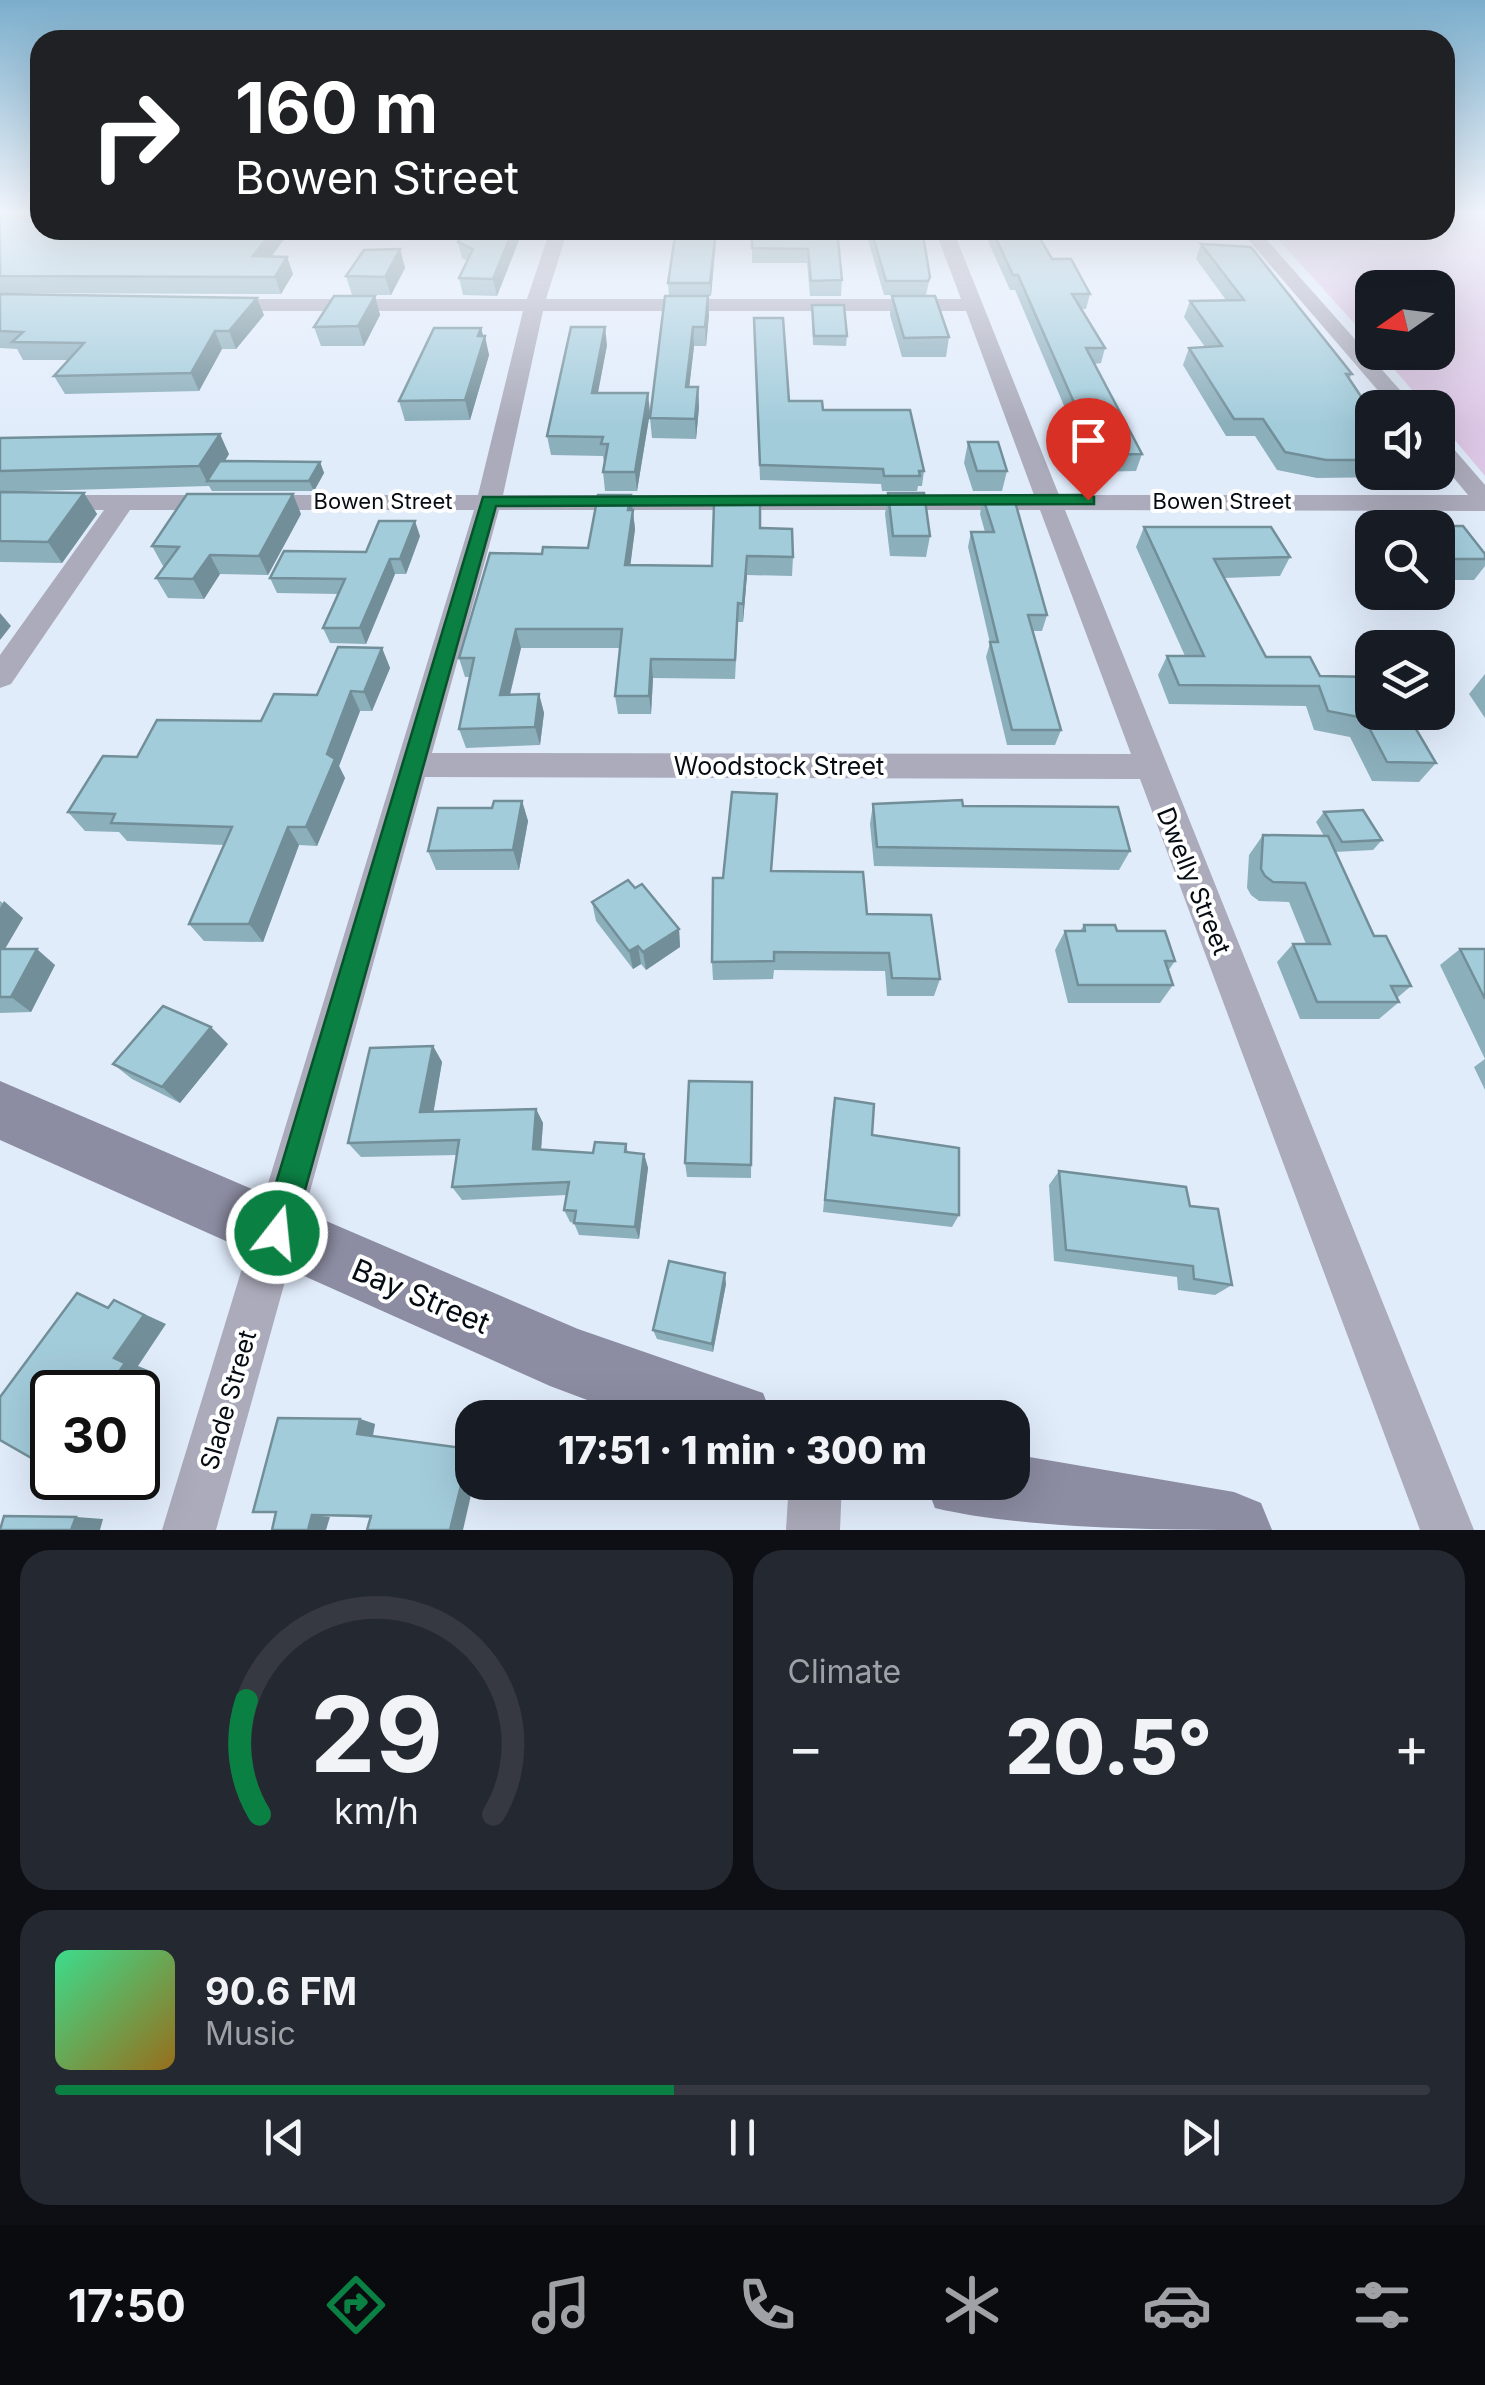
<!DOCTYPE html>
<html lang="en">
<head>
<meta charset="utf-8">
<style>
	:root { --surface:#171b24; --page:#242831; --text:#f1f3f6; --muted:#9ea1a6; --line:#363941; --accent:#0b8043 }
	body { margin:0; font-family:Inter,sans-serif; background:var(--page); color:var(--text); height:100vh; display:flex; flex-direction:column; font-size:38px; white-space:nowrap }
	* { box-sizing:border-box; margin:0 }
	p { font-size:32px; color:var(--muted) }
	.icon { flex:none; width:55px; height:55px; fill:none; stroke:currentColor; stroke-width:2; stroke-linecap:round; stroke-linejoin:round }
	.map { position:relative; height:1530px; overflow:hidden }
	.drawer { display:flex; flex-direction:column; gap:20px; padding:20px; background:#0d0f14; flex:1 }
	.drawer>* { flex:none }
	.hud { position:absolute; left:30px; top:30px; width:1425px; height:210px; border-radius:30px; box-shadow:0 10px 40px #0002; background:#202124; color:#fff; overflow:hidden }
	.needle { width:65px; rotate:256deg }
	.tools { position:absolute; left:1355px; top:270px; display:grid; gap:20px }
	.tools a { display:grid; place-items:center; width:100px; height:100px; border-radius:20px; background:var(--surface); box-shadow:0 10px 40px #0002; font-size:50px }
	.speed { position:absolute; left:30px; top:1370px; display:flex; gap:20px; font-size:50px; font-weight:700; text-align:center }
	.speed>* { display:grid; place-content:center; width:130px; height:130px; border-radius:50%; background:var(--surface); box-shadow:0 10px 40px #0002; line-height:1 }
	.speed .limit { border:5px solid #111; border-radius:15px; background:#fff; color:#111 }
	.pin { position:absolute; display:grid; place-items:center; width:85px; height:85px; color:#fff; margin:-102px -42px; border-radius:50% 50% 50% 0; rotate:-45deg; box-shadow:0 0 10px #0007 }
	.pin .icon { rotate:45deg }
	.me { position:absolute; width:110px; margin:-55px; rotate:16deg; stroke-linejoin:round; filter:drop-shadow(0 0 8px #0008) }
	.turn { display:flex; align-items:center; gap:35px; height:210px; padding:0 40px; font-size:45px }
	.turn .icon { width:130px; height:130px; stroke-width:2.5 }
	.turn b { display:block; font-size:70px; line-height:85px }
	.big { font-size:75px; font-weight:800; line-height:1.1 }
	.drawer .tile { flex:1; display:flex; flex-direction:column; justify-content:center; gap:15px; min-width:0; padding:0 35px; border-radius:30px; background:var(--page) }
	.drawer .dial { align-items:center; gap:0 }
	.dial svg { height:260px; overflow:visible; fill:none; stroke:var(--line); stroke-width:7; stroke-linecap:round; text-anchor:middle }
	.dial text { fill:var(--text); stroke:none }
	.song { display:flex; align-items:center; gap:30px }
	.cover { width:120px; height:120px; border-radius:15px; background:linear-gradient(135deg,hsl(150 70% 55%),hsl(40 70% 35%)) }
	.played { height:10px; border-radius:5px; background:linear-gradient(90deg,var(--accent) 45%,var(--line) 45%) }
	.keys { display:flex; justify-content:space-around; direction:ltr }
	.heat { display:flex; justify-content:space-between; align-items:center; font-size:55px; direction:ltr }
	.drawer .tiles { flex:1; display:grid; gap:20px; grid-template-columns:1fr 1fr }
	.tile:last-child { grid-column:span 2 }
	.trip { position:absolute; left:455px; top:1400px; width:575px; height:100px; border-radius:30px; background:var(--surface); box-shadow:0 10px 40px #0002; font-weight:800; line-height:100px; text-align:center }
	.dock { display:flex; height:160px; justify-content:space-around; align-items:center; background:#090b0e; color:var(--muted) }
	.dock .icon { width:70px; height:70px }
	.dock .current { color:var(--accent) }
	.dock b { font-size:45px; color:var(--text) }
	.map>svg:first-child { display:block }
	.green { fill:#dec8e7 }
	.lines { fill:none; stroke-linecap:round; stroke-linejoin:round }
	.street { fill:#ababbb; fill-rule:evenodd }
	.secondary { fill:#8c8ca2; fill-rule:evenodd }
	.wall { fill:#8cafbc }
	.shaded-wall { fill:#728f99 }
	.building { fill:#a3ccdb; stroke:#728f99; stroke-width:2.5 }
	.route { fill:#0b8043; stroke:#07532c; stroke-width:2.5 }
	.labels { text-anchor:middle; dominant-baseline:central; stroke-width:8; stroke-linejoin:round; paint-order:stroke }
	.far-street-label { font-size:22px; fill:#060c13; stroke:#fff }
	.street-label { font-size:25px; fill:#060c13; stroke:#fff }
	.near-street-label { font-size:30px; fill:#060c13; stroke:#fff }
</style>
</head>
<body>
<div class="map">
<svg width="1485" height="1530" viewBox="0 0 1485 1530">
	<rect width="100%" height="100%" fill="#e1ecfb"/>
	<path class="green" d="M1445,210H1485V476L1438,420V408L1427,407L1380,353L1438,352V288H1372V343L1270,230H1445Z"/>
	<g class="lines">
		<g class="street">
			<path d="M550,230L924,231L915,236L565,239L546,299H961L935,230H953L1059,495H1468L1438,459V438L1446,440L1485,485V511L1065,510L1474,1530H1420L1140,779L425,777L216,1530H162L474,510H130L11,684L0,688V655L104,510L0,509V495H478L523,311H219L209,305L219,299H527ZM543,311H966L1034,495H503ZM499,510H1040L1131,754L432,753Z"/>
			<path d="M1240,230H1258L1416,408H1393Z"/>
			<path d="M789,1482H842L840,1530H786Z"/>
		</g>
		<g class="secondary">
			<path d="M0,1081L578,1329L763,1393L773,1418H635L550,1386L0,1140Z"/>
			<path d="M1012,1454L1234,1492L1261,1503L1272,1530C1171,1530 1027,1530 935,1508L925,1482H1012Z"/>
		</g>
	</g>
	<g class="wall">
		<path d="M0,210L291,230L271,257H287L293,274L281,294L0,293Z"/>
		<path d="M523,230L497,296L463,295L459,278L467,261L462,258L458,242Z"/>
		<path d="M716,230L711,296H708L709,315L706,346H694L689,387H698L699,407L696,439L652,438L650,418L669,296L668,283Z"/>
		<path d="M752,230H837L842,280L841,296H810L807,263H752Z"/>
		<path d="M869,230H922L930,277L926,295H884L868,240Z"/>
		<path d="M983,230H1035L1052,259L1090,294L1086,309H1081L1105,348L1101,363L1094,364L1142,454L1136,471L1092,472L1015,290H1010Z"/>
		<path d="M1201,244L1352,374L1349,379L1372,413V472H1396L1393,477L1317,478L1277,470L1255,436H1226L1183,365L1189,348L1205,347L1184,317L1190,301L1226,300L1196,259Z"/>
		<path d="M400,249L405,268L391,295H352L346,276Z"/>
		<path d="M0,294L264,315L236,349H222L199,391L65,394L54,376L68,360H23L17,349L0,348Z"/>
		<path d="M375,296L380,315L364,346H321L314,327Z"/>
		<path d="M892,296L949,337L946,357H902L890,315Z"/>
		<path d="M812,305L847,336L846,346L813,345Z"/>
		<path d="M481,328L489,355L470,420L405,421L399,401Z"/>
		<path d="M754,332L789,401L823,410L924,471L922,486H918L917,491H882L881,484L760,480Z"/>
		<path d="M607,345L598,393L650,412L637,491H605L603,472L604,463L603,456L551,455L547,436Z"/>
		<path d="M0,438L229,454L225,461L320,462L324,473L314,491H212L209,486L0,492Z"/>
		<path d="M968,442L1007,471L1002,491H973L964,463Z"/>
		<path d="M0,492L84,493L97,514L62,563L0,562Z"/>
		<path d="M888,493L930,536L926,557L890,556L885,514Z"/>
		<path d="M631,495L635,529L630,565L712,566L760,528L793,557L792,576L747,575L743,622H738L735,679L653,678L651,714H618L615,696L620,648H521L510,695L539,694L544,713L540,745L466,748L459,729L470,677H465L459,658L542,554L588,548Z"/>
		<path d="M983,498L1047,615L1042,631H1033L1061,730L1055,745H1007L986,657L990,643L968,547L971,532H985L980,514Z"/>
		<path d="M301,514L268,575L220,574L204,599L168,598L156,578L165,566H163L152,546Z"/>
		<path d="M1426,526H1463L1485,554V566L1474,580H1438V528H1425Z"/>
		<path d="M1144,527L1290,557L1280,576L1224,578L1266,657L1320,676L1436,763L1419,782L1372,781L1350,737L1314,730L1306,706L1169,704L1158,675L1167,656H1185L1136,547Z"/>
		<path d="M420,536L406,574H395L366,644L330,643L323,628L338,594L277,593L270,578Z"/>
		<path d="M382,648L390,668L372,711H360L339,766L345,778L317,846L299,845L263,942L204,941L189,924L224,845L127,841L119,832L85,831L68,812L137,757L261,721L317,695Z"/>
		<path d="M1485,674V718L1469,694Z"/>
		<path d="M522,801L528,821L519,870H436L428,851L492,808Z"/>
		<path d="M873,804L963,806L1130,851L1119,870L874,866L870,824Z"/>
		<path d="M1324,812L1382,840L1373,850L1335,852L1374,936L1411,986L1397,998L1399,1002L1379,1019H1300L1277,962L1293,944H1306L1289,902L1259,901L1251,895L1247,888L1249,855L1263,835L1324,836L1316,822Z"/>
		<path d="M772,871L867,914L940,979L934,996H887L885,971L774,970L773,979L713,980L712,962L723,878Z"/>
		<path d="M635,888L679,929L680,947L646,970L641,964L633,969L596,921L592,902Z"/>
		<path d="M0,901L23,918L5,949L55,965L31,1012L0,1013Z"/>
		<path d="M1084,925L1117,931L1175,961L1168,971L1173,985L1160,1003H1068L1055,950L1065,931H1080Z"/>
		<path d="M1460,949H1485V1059L1440,965Z"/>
		<path d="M228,1044L180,1103L132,1079L113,1064Z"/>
		<path d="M433,1046L442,1062L433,1112L536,1109L543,1123L541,1150L593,1153L626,1144L628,1153L644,1154L648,1168L639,1239L579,1235L574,1223L570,1222L564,1210L566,1195L462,1200L452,1187L457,1155L361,1157L348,1143Z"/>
		<path d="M1485,1059V1090L1474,1067Z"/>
		<path d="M752,1082L751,1178L687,1177L685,1163Z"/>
		<path d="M835,1098L959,1215L952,1227L823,1212L832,1113Z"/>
		<path d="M1059,1171L1190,1206L1232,1285L1215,1295L1178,1290L1177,1277L1054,1261L1049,1185Z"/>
		<path d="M726,1284L713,1352L657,1339L653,1330Z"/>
		<path d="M360,1419L375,1424L373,1436L370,1518L253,1512Z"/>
	</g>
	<g class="shaded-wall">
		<path d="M273,230H291L259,273L253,256Z"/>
		<path d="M513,230H523L497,296L493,279Z"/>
		<path d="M716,230V242L711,296L710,283Z"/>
		<path d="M400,249L405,268L391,295L385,277Z"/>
		<path d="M287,257L293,274L281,294L275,277Z"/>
		<path d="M375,296L380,315L364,346L358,326Z"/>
		<path d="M708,296L709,315L706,346L705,327Z"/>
		<path d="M257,298L264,315L236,349L229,331Z"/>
		<path d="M605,327L607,345L594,412L592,393Z"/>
		<path d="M693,327L694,346L687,407L686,387Z"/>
		<path d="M481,328L484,340L485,336L489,355L470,420L465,400Z"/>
		<path d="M215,331L222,349L199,391L191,373Z"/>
		<path d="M698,387L699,407L696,439L695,419Z"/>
		<path d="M648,393L650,412L637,491L635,472Z"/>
		<path d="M220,434L229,454L212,481H207L209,486L199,466Z"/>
		<path d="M320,462L324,473L314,491L309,481Z"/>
		<path d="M84,493L97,514L62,563L48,542Z"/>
		<path d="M293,494L301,514L268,575L259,556Z"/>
		<path d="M631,495L635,529L628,584L625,565L628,510Z"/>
		<path d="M415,521L420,536L406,574L400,559Z"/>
		<path d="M210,555L220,574L204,599L193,579Z"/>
		<path d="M747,556V575L743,622V604Z"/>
		<path d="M390,559L395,574L366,644L360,628Z"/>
		<path d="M0,613L11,626L0,640Z"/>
		<path d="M516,629L521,648L505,714L500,695Z"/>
		<path d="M382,648L390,668L372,711L364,692Z"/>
		<path d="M651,659L653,678L651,714L649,696Z"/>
		<path d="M351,691L360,711L339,766L345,778L317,846L306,827L327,754Z"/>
		<path d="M539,694L544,713L540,745L535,727Z"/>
		<path d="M522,801L528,821L519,870L513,850Z"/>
		<path d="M288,827L299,845L263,942L249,924Z"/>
		<path d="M4,901L23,918L0,957V908Z"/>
		<path d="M679,929L680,947L646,970L643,952Z"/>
		<path d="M638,946L641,964L633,969L629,951Z"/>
		<path d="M37,949L55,965L31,1012L11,997Z"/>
		<path d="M211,1027L228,1044L180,1103L162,1087Z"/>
		<path d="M433,1046L442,1062L431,1127L420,1112Z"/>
		<path d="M536,1109L543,1123L540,1163L533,1149Z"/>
		<path d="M644,1154L648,1168L639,1239L635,1227Z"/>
		<path d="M725,1273L726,1284L713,1352L712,1344Z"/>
		<path d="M114,1300L166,1324L138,1366L148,1370L134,1392H105L114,1358Z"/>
		<path d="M360,1419L375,1424L372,1439L357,1434Z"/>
		<path d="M52,1449V1465L42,1464Z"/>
		<path d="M470,1449L472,1450L474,1482L463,1530H450Z"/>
		<path d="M312,1515L330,1517L326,1530H308Z"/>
		<path d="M76,1517L103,1519L100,1530H71Z"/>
	</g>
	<g class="building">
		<path d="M0,210H40V230H273L253,256L287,257L275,277L0,276Z"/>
		<path d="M463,230H513L493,279L459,278L473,249L458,242Z"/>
		<path d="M676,230H716L710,283H668Z"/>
		<path d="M752,230H837L842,280L811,281L808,249L752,248Z"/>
		<path d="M871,230H922L930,277L928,281H886Z"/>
		<path d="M992,230H1035L1052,259H1071L1090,294H1072L1105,348H1086L1142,454L1097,455L1018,275H1013Z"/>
		<path d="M1201,244L1251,247L1352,374H1346L1372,413V460H1326L1285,452L1263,419H1234L1189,348L1222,346L1190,301L1244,300Z"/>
		<path d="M400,249L385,277L346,276L364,250Z"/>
		<path d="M0,294L257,298L229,331H215L191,373L54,376L84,343L12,342L23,332L0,331Z"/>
		<path d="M334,296H375L358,326L314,327Z"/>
		<path d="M665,296H708L705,327H693L686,387H698L695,419L650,418Z"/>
		<path d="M892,296H935L949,337L904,338Z"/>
		<path d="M812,305H844L847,336H814Z"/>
		<path d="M754,318H783L789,401H822L823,410H910L924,471H919L920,476H884L883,469L760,465Z"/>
		<path d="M571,327H605L592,393H648L635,472H603L608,444H601L603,437L547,436Z"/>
		<path d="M434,328H481L478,336H485L465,400L399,401Z"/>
		<path d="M220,434L199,466L0,471V438Z"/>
		<path d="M968,442H998L1007,471H977Z"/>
		<path d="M220,461L320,462L309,481H207Z"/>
		<path d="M0,492L84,493L48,542L0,541Z"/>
		<path d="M888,493H924L930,536H893Z"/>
		<path d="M187,494H293L259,556L210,555L193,579L156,578L179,547L152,546Z"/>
		<path d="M598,495H631L628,510H633L625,565L712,566L714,504H760V528L792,529L793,557L747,556L743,604L738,603L735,660L651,659L649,696H615L622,629H516L500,695L539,694L535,727L459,729L474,658H459L490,553L542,554L543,547L588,548Z"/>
		<path d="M983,498H1014L1047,615H1028L1061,730H1012L990,642H998L971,532H994Z"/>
		<path d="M379,521H415L400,559H390L360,628H323L345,579L270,578L284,551L366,552Z"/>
		<path d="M1426,526H1463L1485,554V559H1452L1438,541V528H1427Z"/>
		<path d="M1144,527H1271L1290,557L1214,559L1266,657H1310L1320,676L1372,677V712H1406L1436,763L1387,762L1364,718L1328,711L1319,686L1179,685L1167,656H1204Z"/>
		<path d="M338,647L382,648L364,692L351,691L327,754L335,759L306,827H288L249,924H189L232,827L111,823L115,814L68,812L103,756L137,757L157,720L261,721L274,694L317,695Z"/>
		<path d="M732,792L777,794L771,871L863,872L867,914L931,915L940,979L892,978L889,953L774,952V961L712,962L713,878H723Z"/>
		<path d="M962,800L963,806L1118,807L1130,851L877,847L873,804Z"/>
		<path d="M494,801H522L513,850L428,851L438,808H492Z"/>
		<path d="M1363,810L1382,840L1342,842L1324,812Z"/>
		<path d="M1263,835L1328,836L1374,936H1386L1411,986H1391L1399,1002H1317L1293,944H1330L1305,883L1273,882L1265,876L1261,869Z"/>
		<path d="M628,880L635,888L642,884L679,929L643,952L638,946L629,951L592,902Z"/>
		<path d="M1084,925H1115L1117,931H1165L1175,961H1165L1173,985H1078L1065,931H1085Z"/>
		<path d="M0,949H37L11,997H0Z"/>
		<path d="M1460,949H1485V999Z"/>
		<path d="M163,1006L211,1027L162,1087L113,1064Z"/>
		<path d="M433,1046L420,1112L536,1109L533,1149L593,1153L595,1142L626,1144L625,1152L644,1154L635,1227L574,1223L576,1211L564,1210L569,1182L452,1187L459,1140L348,1143L370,1048Z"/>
		<path d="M689,1081L752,1082L751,1165L685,1163Z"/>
		<path d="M835,1098L874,1104L872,1135L959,1148V1215L825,1200Z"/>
		<path d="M1059,1171L1186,1187L1190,1206L1218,1209L1232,1285L1194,1279L1193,1266L1066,1250Z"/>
		<path d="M669,1261L725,1273L712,1344L653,1330Z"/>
		<path d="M77,1293L108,1308L114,1300L144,1315L114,1358L125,1363L105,1392H52V1449L42,1464L0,1440V1397Z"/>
		<path d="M278,1418L360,1419L357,1434L470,1449L450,1530H367L371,1516L312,1515L308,1530H272L276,1512H253Z"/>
		<path d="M4,1516L76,1517L71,1530H0Z"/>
	</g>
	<linearGradient id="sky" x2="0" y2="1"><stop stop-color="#7baecc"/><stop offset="0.5" stop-color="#f2f6fd"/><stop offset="1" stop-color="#f2f6fd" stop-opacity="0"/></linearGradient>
	<rect width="1485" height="424" fill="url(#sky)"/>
	<path class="route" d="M1088,495L1094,497V504L496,506L293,1233L288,1245L277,1249L266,1245L261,1233L483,497Z"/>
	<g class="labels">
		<g class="far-street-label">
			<text x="383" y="501">Bowen Street</text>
			<text x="1222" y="501">Bowen Street</text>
		</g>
		<g class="street-label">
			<text x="779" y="766">Woodstock Street</text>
			<text transform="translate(1194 881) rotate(68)">Dwelly Street</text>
			<text transform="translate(228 1400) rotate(-74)">Slade Street</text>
		</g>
		<g class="near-street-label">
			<text transform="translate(421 1296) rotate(23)">Bay Street</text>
		</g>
	</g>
</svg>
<div class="tools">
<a><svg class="needle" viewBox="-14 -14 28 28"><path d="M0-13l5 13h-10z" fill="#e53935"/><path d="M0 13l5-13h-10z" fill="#9ea1a6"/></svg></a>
<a><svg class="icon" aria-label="sound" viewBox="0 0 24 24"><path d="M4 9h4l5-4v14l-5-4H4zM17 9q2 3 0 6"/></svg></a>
<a><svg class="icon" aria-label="search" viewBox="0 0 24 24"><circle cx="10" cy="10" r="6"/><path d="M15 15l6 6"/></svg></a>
<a><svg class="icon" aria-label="layers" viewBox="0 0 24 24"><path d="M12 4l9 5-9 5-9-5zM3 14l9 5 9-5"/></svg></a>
</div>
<div class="speed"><div class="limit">30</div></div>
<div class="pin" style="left:1088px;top:500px;background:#d93025"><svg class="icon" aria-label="arrive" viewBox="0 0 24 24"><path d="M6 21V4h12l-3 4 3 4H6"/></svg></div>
<svg class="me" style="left:277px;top:1233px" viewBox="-20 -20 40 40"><circle r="17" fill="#0b8043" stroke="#fff" stroke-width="3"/><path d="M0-11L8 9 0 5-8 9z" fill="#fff"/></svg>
<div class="trip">17:51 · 1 min · 300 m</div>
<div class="hud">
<div class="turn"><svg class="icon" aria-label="right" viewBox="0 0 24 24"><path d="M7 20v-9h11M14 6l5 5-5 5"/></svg><div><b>160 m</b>Bowen Street</div></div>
</div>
</div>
<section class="drawer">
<div class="tiles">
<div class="tile dial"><svg viewBox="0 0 100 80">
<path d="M14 69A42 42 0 1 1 86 69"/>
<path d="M14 69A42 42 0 0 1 10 34" stroke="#0b8043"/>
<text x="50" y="56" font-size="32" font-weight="700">29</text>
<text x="50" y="72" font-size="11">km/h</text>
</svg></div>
<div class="tile"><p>Climate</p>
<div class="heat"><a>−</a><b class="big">20.5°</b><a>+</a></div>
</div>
<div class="tile">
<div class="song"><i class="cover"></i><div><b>90.6 FM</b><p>Music</p></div></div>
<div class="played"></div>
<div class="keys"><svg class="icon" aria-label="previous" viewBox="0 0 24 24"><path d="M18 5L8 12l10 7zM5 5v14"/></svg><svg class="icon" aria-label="pause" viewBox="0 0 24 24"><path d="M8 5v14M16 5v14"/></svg><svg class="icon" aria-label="next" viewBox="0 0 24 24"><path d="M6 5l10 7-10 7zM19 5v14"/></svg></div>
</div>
</div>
</section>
<nav class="dock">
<b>17:50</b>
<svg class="icon current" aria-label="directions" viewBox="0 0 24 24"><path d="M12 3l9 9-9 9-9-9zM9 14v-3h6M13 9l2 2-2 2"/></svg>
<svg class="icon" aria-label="music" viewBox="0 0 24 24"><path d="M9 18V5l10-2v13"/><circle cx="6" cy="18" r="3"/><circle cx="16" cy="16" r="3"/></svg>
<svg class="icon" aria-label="phone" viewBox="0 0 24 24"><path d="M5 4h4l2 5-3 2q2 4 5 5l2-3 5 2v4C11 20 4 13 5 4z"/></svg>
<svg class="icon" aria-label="climate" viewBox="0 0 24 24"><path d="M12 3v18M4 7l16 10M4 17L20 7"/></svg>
<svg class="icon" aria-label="car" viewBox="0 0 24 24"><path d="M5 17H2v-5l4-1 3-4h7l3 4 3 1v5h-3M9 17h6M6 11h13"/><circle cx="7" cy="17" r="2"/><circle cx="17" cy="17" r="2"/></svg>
<svg class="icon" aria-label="filters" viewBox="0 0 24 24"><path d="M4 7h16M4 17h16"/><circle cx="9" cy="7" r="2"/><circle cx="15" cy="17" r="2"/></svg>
</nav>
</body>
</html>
